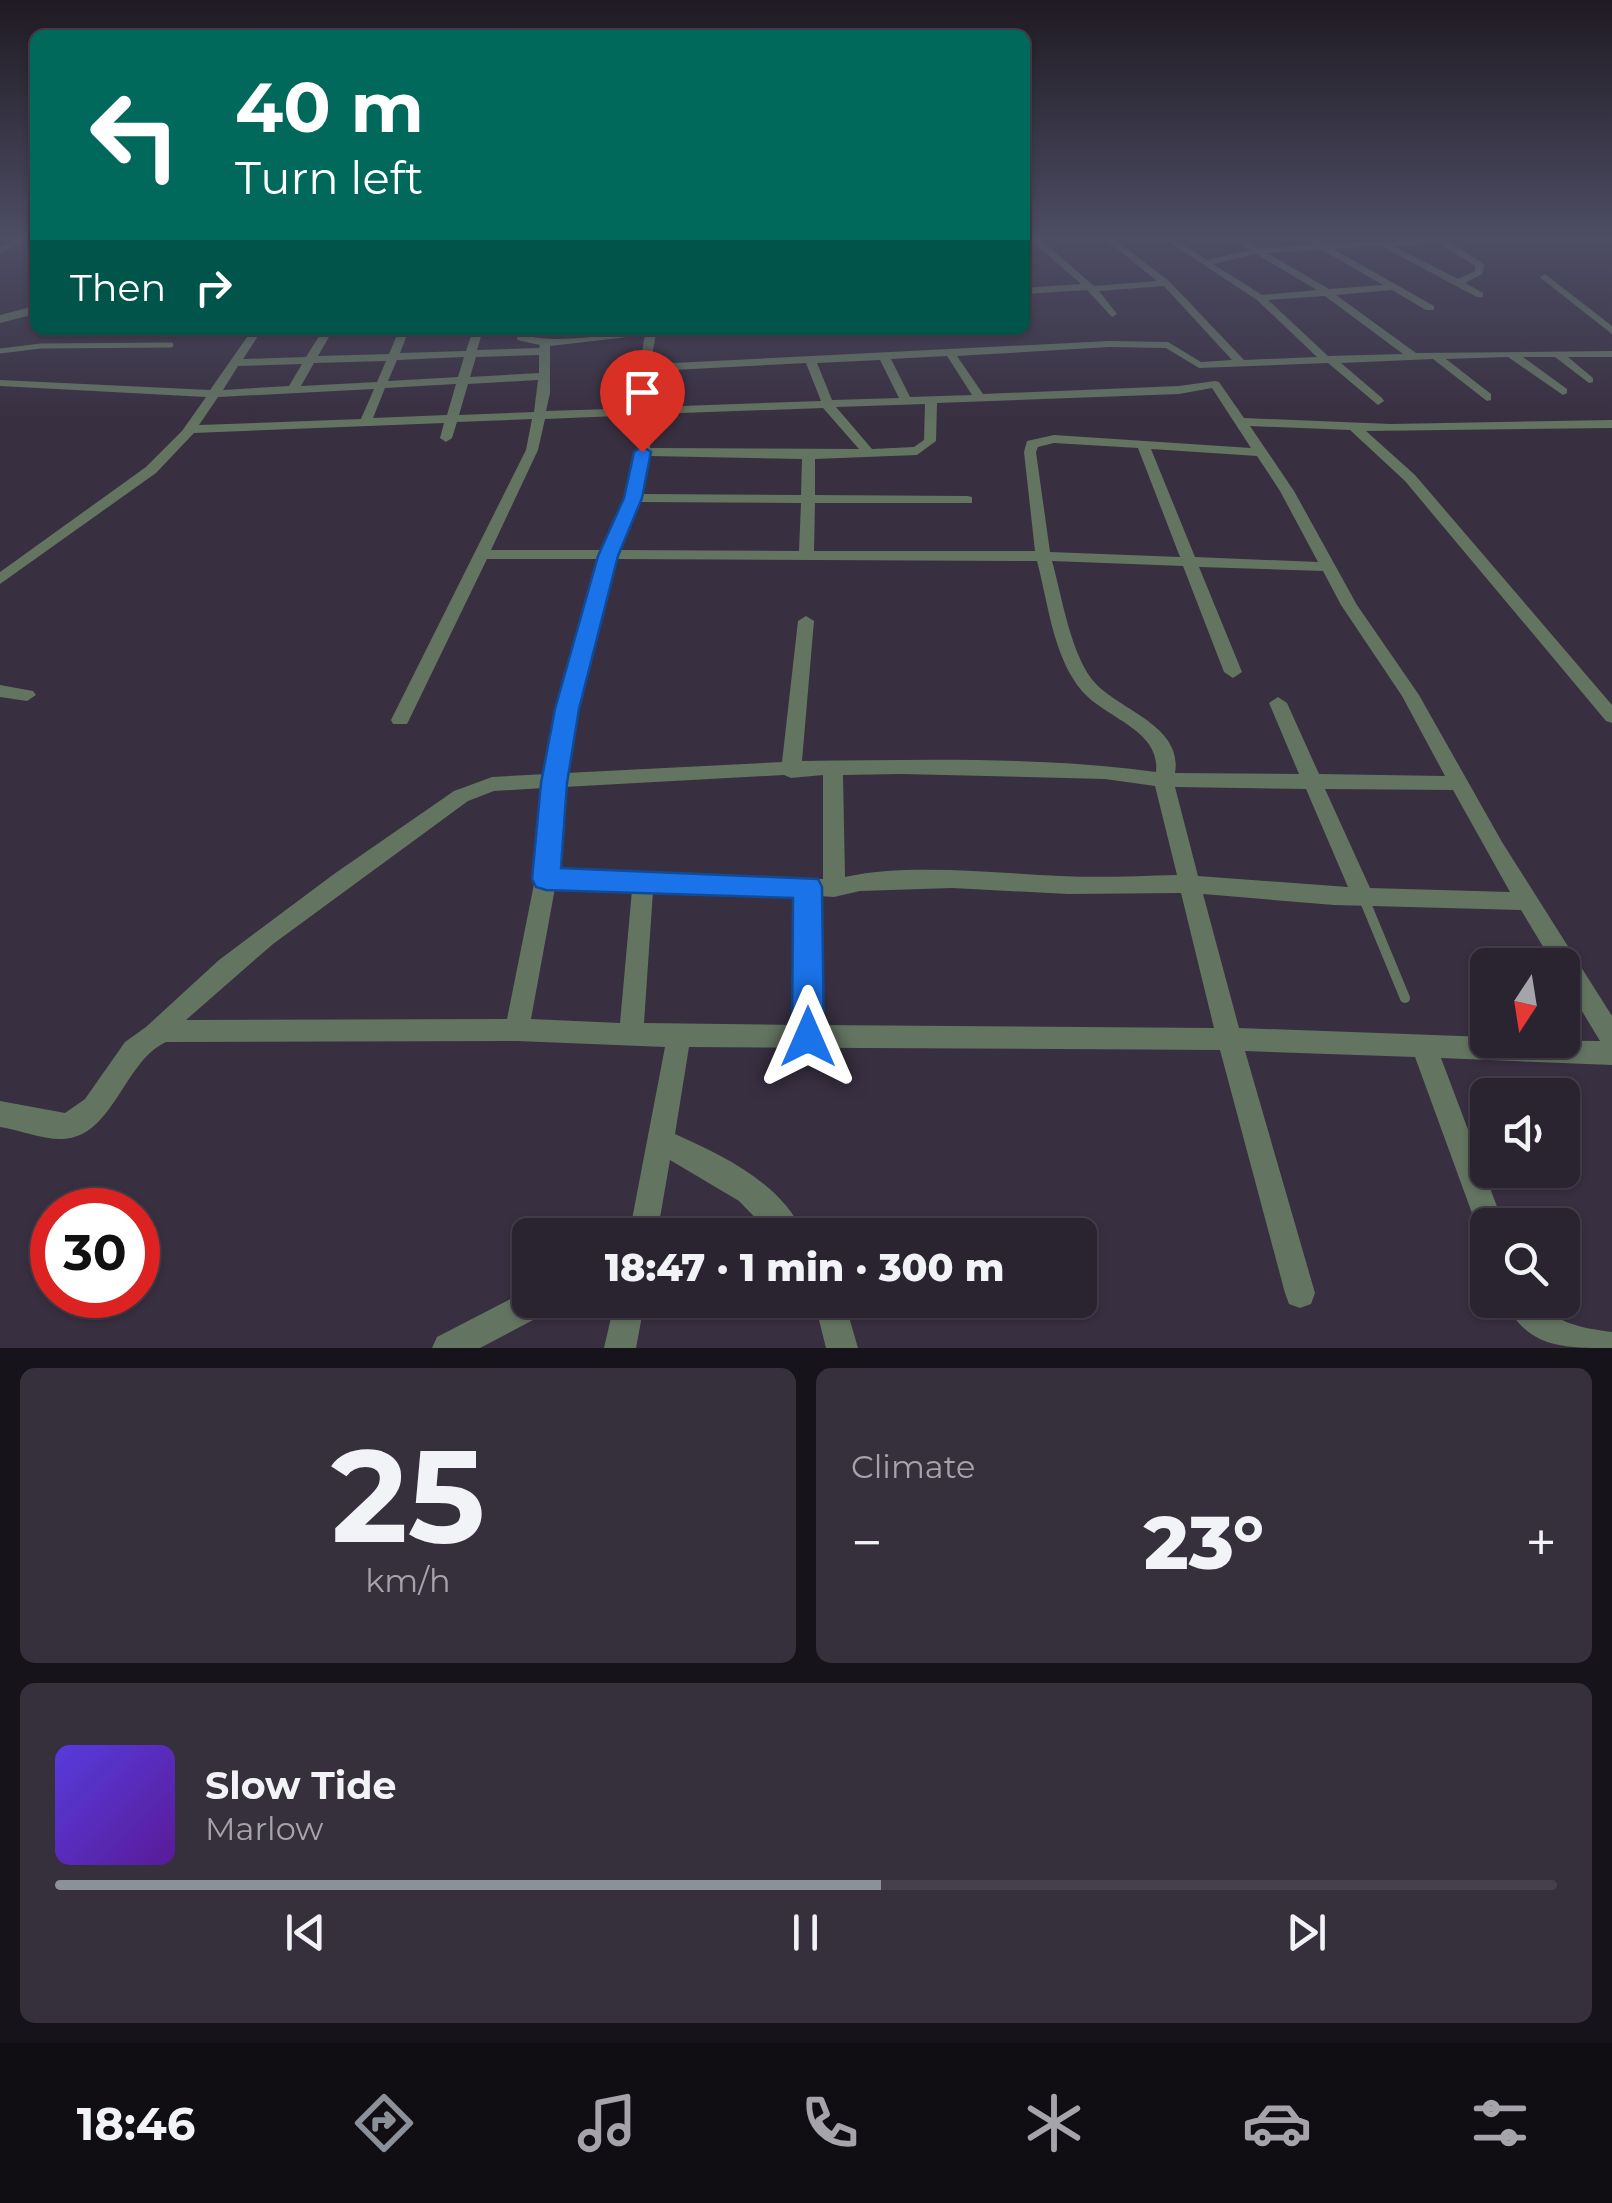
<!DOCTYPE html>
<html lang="en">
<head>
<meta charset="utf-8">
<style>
	:root { --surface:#2a2330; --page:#362f3c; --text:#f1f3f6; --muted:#a5a4ab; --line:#46404c; --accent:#8c9099 }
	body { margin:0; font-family:Montserrat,sans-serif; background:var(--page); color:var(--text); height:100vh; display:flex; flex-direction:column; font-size:38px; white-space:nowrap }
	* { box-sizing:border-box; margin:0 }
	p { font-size:32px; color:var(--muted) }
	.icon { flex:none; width:55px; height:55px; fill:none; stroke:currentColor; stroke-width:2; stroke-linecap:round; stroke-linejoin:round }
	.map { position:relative; height:1348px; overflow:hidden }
	.side { display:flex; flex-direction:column; gap:20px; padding:20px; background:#17131a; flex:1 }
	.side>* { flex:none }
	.banner { position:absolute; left:30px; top:30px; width:1000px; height:305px; border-radius:15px; box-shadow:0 2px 8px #0004,0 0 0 2px var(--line); background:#00695c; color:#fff; overflow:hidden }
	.needle { width:65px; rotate:192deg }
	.controls { position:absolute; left:1470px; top:948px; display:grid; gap:20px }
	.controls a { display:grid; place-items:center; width:110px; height:110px; border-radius:15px; background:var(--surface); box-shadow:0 2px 8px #0004,0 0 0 2px var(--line); font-size:50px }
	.speed { position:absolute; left:30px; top:1188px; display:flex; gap:20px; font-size:50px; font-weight:700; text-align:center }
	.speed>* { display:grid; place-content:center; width:130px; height:130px; border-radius:50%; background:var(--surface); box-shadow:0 2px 8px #0004,0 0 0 2px var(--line); line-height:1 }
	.speed .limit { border:15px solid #d22; background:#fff; color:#111 }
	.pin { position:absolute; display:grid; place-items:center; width:85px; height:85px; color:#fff; margin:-102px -42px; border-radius:50% 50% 50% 0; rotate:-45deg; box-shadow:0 0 10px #0007 }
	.pin .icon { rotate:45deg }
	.me { position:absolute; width:110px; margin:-55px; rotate:0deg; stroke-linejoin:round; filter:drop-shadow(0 0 8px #0008) }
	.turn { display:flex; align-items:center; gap:35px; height:210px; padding:0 40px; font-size:45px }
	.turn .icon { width:130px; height:130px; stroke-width:2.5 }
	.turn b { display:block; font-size:70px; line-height:85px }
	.then { display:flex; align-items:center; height:95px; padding:0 40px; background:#0003; gap:20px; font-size:38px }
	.big { font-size:75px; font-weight:800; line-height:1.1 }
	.side .widget { flex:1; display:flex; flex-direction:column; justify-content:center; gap:15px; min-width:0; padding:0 35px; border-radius:15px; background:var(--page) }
	.side .dial { align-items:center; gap:0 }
	.dial b { font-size:130px; line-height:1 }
	.song { display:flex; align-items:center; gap:30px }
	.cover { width:120px; height:120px; border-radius:15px; background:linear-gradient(135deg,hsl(250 70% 55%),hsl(270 70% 35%)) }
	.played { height:10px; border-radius:5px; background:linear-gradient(90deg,var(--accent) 55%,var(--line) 55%) }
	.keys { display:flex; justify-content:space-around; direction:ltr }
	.heat { display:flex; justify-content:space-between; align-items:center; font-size:55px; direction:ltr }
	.side .tiles { flex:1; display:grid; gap:20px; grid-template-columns:1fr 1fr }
	.widget:last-child { grid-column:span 2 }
	.trip { position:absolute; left:512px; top:1218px; width:585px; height:100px; border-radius:15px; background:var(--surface); box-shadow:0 2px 8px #0004,0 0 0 2px var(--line); font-weight:800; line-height:100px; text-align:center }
	.menu { display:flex; height:160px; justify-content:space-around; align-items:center; background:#110e13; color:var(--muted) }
	.menu .icon { width:70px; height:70px }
	.menu .selected { color:var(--accent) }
	.menu b { font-size:45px; color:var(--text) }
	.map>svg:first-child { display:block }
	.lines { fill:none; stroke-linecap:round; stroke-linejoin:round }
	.service-far1 { stroke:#637461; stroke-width:5 }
	.service { stroke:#637461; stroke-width:10 }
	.minor { fill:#637461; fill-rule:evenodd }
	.tertiary { fill:#637461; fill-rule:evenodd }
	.route { fill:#1a73e8; stroke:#114b97; stroke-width:2.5 }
</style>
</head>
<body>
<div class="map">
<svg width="1612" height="1348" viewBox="0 0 1612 1348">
	<rect width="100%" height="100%" fill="#382f40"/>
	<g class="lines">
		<path class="service-far1" d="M0,351L41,346L171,345"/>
		<path class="service" d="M1364,899L1405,998"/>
		<g class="minor">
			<path d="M26,236H35V238L0,253V247Z"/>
			<path d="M1027,236H1068L1042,241L1094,286L1157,281L1101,236H1110L1169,281L1244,360L1317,357L1257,300L1160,236H1170L1207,260L1250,250L1228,236H1238L1259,248L1313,245L1300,236H1310L1325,244L1478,236L1449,242L1485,265L1482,274L1465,283L1483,293V297H1477L1381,246L1333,249L1434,306V310H1426L1392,290L1336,295L1416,353L1612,351V357H1568L1593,378V382L1589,383L1555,357H1523L1567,389V393L1563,395L1508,357L1446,359L1491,394V400L1487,401L1433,359L1341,363L1382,398L1384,401L1378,405L1328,363L1199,368L1166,348L1109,347L957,356L983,394L1179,386L1215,381L1219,382L1244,418L1391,424L1612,420V428L1366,431L1415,475L1612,705V723L1606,721L1405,481L1350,430L1250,426L1294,491L1357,605L1419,695L1502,842L1612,1016V1065L1441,1058L1504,1225H1488V1238L1480,1235L1415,1057L1245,1051L1315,1293L1311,1304L1300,1308L1289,1304L1285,1293L1220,1050L689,1047L675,1134C722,1155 783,1184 804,1235H772L739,1201L670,1160L657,1235H629L665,1047L517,1041L166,1042C124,1061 113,1137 63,1139C44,1140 19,1130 0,1127V1101L65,1113L85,1099L125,1042L146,1027L219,960L334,874L454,791L492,777L546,774L558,709L600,559H487L409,720L407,724H393L391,720L526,450L532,419L457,422L452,438L446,442L440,438L444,423L194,433L156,473L0,584V572L146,467L182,431L206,397L0,386V380L210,390L252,330H262L243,359L306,357L323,330H333L318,356L389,354L399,330H409L400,353L466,351L473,330H483L477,350L539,348L540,345L517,340L518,330H528L527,336C568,345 626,330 670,330L656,334L652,355L653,364L1109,341L1168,342L1201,362L1232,360L1164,286L1099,291L1117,314L1112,317L1087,290L1025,294V288L1081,284L1032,241H1027ZM1438,243L1475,266V271L1458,279L1393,246ZM1322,250L1383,285L1329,289L1267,253ZM1256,254L1317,290L1262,295L1213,264ZM1325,296L1403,354L1328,356L1268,300ZM645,335C639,360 644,383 642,408L546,411L550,393V346ZM539,355V373L470,377L476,357ZM947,356L972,395L910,397L891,359ZM464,357L458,377L388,381L397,360ZM880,360L899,398L832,400L817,363ZM386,361L377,382L301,386L314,363ZM806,363L821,401L654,407V371ZM302,364L289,386L223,390L238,366ZM538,380L534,412L459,415L468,384ZM456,384L447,415L373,418L385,388ZM1212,388L1251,448L1054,435L1027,441L1024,452L1035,551H814L815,503H972V497L967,496L815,495V459L917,455L936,441L937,403L1179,394ZM374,389L361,419L199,425L218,397ZM925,404L924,440L914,447L872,449L836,407ZM823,408L859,449L650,448L653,414ZM641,415L637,452L626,498L603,550H491L538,450L545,419ZM1054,443L1138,448L1180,557L1050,552L1036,452L1038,447ZM1151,449L1257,456L1280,491L1318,562L1195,557ZM649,456L802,459L801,495L641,494ZM638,502L801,503L799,551L618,550ZM615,559L1037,561C1048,602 1053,657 1082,691C1105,718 1161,730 1156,772C1039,756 918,760 802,761L814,621L806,616L798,621L782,762L566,773L576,709ZM1052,561L1183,566L1224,672L1233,678L1242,672L1199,567L1323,571L1341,605L1402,696L1445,776L1319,774L1287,703L1278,697L1269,703L1299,774L1175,773C1183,727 1123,711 1097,685C1071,659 1062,596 1052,561ZM902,774L1105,779L1155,786L1177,875C1138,876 1099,878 1061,876C996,873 907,863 845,877L843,775ZM784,775L791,778L823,775V879L557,871L564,787ZM1175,787L1306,789L1348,887L1198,876ZM544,788L535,879L507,1019L186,1020L273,944L468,801L494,791ZM1325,789L1453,790L1510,892L1370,888ZM555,888L632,890L620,1023L531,1019ZM952,888L1068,894L1181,893L1214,1028L820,1025L819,896L834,897L860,891ZM653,891L797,896L796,1025L644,1023ZM1203,894L1334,905L1521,910L1554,965H1562V978L1600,1041L1488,1040V1037L1239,1028Z"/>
			<path d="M1545,274L1612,326V334L1542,279L1540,277Z"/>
			<path d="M0,685L33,691L36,695L27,701L0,697Z"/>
			<path d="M530,1289V1300H554L550,1311L480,1348H432L437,1337Z"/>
			<path d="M615,1300H645L636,1348H604Z"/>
			<path d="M814,1300H844L858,1348H826Z"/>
			<path d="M1504,1300H1536C1557,1324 1582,1328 1612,1332V1348C1562,1348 1527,1348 1504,1300Z"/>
		</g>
		<path class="tertiary" d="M35,306V314L0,323V315Z"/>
	</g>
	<linearGradient id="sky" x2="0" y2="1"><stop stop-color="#1f1a23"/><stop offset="0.56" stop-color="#4d4d64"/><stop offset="1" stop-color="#4d4d64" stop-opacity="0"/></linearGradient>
	<rect width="1612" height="425" fill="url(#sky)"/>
	<path class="route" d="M642,446L651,452L642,498L618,556L579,709L567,783L561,868L818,879L822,887L824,1037L819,1047L808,1052L797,1047L792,1037L793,898L546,890L536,887L532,879L541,783L555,709L598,556L624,498L634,452Z"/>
</svg>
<div class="controls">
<a><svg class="needle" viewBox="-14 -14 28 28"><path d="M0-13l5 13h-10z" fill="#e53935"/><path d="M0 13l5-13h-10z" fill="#a5a4ab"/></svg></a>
<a><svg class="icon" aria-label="sound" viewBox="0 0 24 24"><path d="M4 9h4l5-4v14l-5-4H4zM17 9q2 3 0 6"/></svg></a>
<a><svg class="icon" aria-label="search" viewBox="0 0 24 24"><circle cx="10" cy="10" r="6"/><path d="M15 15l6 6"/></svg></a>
</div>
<div class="speed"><div class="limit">30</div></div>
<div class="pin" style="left:642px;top:452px;background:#d93025"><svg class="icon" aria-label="arrive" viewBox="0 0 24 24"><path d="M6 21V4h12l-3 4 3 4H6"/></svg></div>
<svg class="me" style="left:808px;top:1037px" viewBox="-20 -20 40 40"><path d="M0-17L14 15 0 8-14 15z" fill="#1a73e8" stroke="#fff" stroke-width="4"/></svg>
<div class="trip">18:47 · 1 min · 300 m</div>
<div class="banner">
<div class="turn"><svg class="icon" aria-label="left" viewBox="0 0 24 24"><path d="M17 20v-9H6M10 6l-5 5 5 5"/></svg><div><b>40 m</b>Turn left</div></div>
<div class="then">Then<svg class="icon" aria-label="right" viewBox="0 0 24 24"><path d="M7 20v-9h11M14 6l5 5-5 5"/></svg></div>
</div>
</div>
<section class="side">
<div class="tiles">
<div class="widget dial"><b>25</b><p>km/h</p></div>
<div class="widget"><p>Climate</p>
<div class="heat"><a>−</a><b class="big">23°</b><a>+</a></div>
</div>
<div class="widget">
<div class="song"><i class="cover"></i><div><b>Slow Tide</b><p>Marlow</p></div></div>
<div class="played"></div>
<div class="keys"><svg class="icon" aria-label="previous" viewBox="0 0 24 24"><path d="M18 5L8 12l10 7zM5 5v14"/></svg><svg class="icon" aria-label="pause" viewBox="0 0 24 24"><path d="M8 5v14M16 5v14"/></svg><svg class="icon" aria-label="next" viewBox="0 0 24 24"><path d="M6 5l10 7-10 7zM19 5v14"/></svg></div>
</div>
</div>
</section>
<nav class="menu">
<b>18:46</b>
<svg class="icon selected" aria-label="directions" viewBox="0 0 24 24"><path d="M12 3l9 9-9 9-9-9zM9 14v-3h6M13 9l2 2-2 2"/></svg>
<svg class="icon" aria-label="music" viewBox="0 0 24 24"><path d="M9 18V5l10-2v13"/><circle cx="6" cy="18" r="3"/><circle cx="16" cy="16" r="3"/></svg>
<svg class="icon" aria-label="phone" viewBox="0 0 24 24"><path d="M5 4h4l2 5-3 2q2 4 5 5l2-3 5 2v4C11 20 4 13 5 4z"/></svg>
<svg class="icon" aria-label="climate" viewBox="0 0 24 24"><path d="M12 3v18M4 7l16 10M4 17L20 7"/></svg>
<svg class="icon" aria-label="car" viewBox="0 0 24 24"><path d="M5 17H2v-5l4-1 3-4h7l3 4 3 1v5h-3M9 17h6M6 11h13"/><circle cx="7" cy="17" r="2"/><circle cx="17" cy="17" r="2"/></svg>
<svg class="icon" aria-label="filters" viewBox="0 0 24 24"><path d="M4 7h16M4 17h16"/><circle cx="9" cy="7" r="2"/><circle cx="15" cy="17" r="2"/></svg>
</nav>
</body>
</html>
